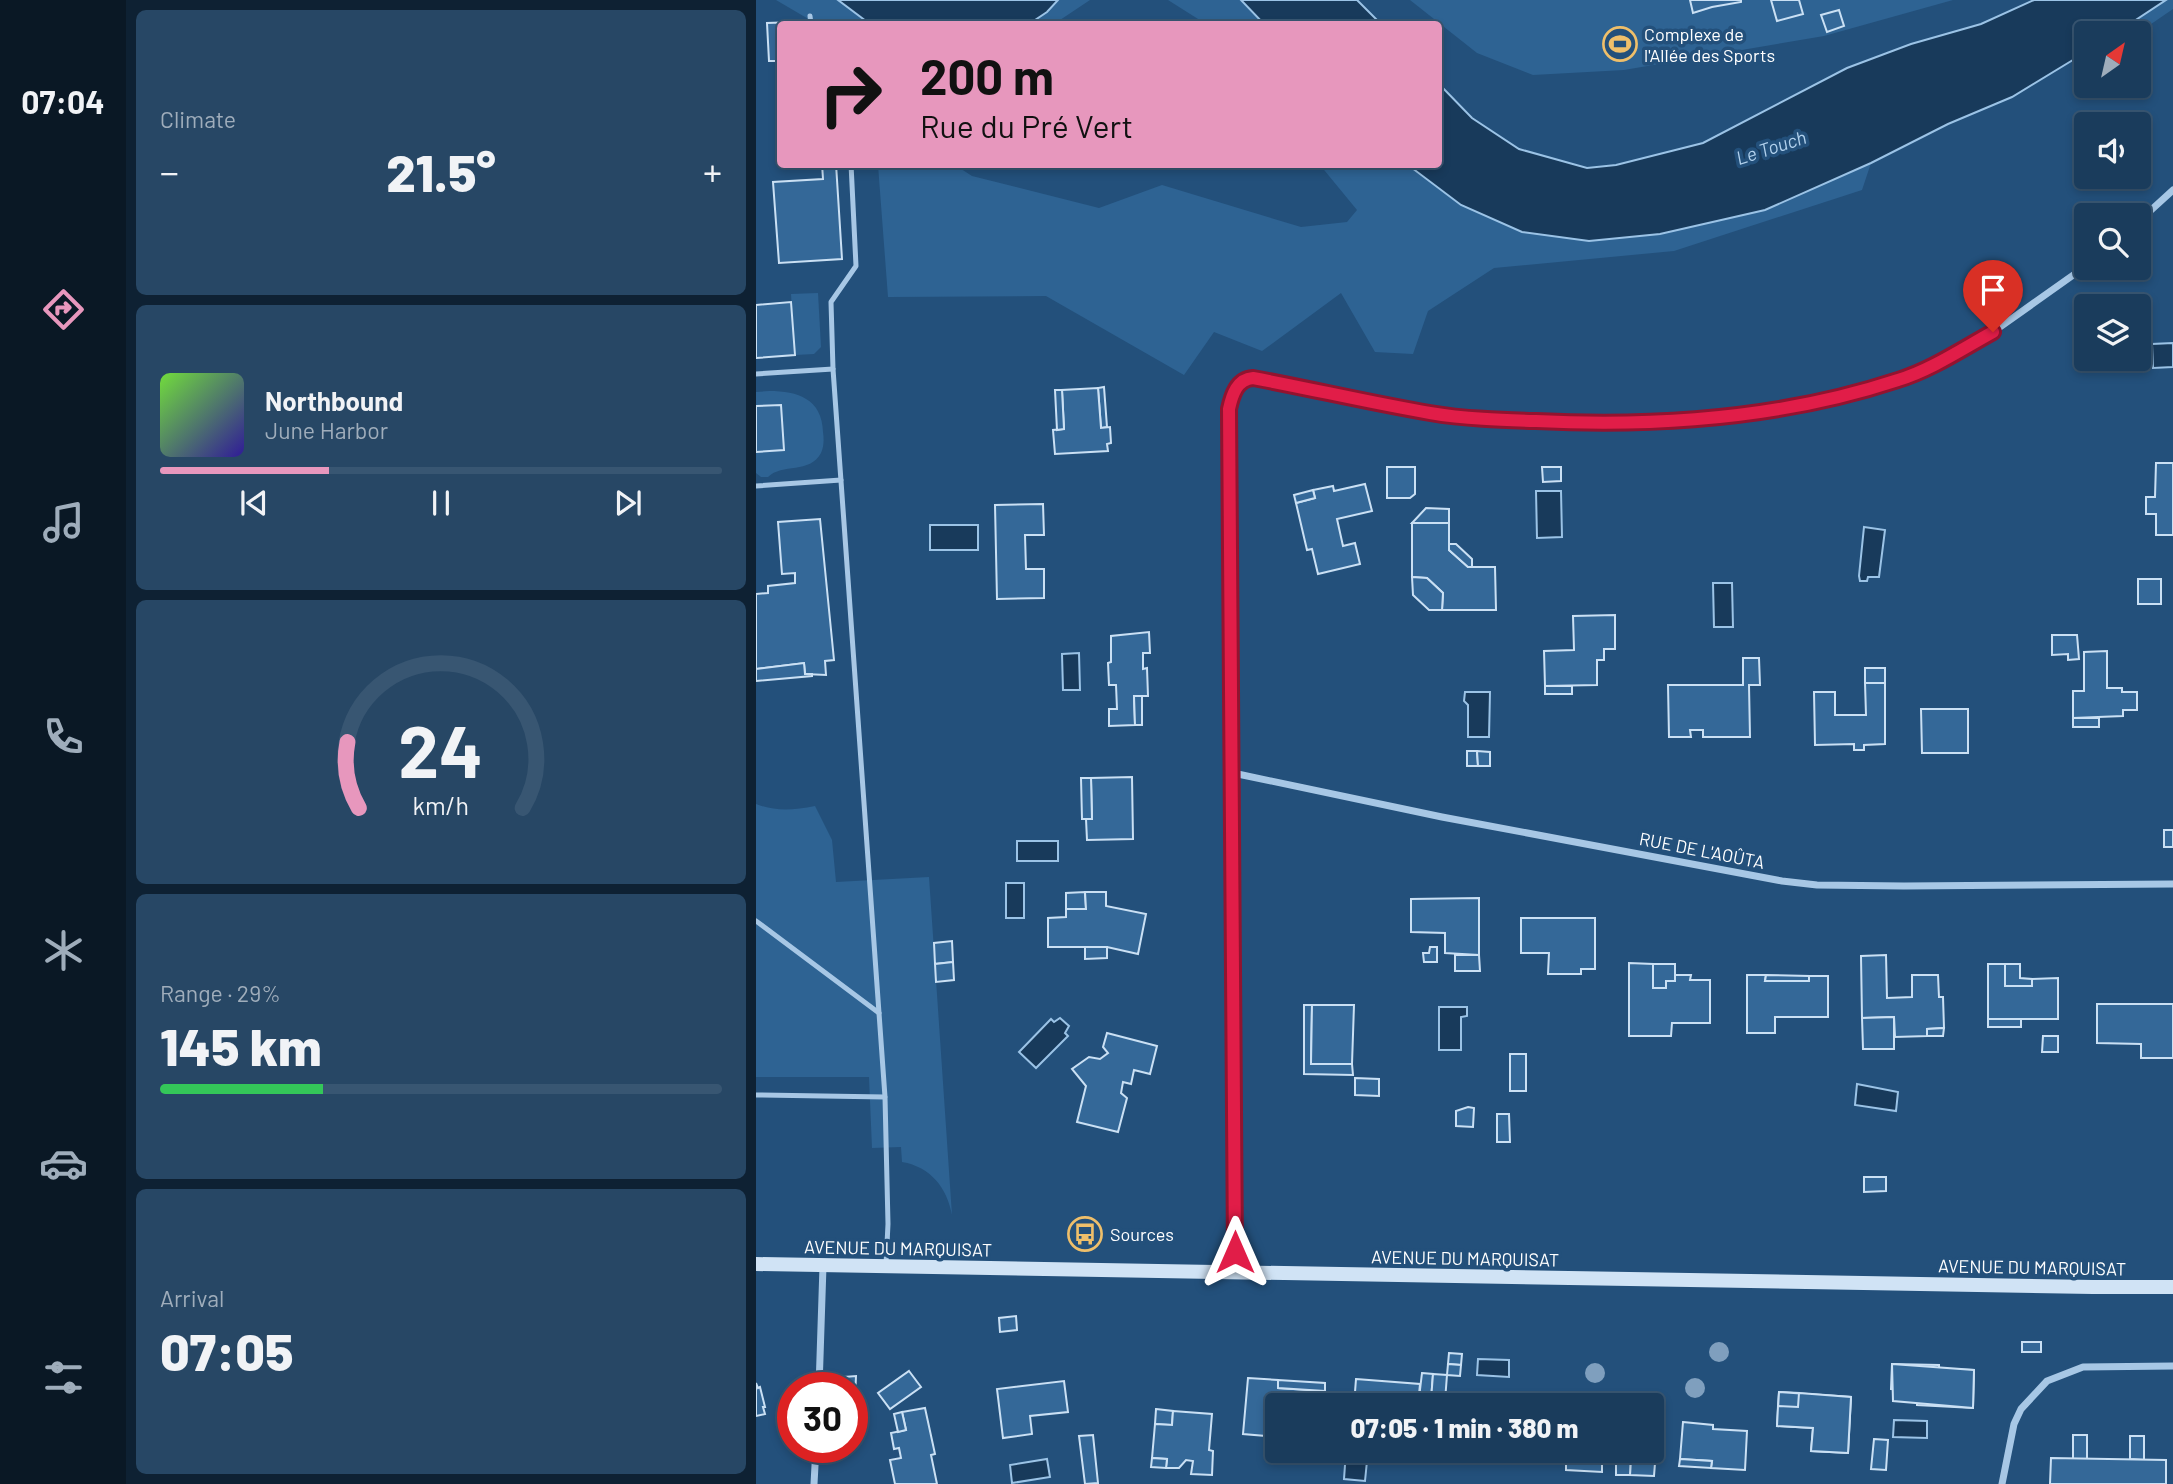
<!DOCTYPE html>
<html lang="en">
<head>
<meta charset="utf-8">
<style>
	:root { --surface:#1a3c5c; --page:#274765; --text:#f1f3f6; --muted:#9fadbb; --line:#385672; --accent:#e797bd }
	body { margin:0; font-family:Barlow,sans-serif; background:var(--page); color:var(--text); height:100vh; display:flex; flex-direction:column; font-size:26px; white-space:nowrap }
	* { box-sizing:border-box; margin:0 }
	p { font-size:23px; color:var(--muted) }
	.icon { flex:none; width:38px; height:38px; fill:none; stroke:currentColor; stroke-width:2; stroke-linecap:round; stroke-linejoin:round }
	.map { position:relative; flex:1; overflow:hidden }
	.side { display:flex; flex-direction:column; gap:10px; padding:10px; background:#0e2133; width:630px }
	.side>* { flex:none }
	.top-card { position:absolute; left:21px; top:21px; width:665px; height:147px; border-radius:7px; box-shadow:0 4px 10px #0003,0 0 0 2px var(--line); background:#e797bd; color:#111; overflow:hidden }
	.needle { width:46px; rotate:34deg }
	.controls { position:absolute; left:1318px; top:21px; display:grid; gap:14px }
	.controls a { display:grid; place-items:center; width:77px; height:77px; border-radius:7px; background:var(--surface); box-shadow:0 4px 10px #0003,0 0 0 2px var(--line); font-size:35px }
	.speed { position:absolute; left:21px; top:1372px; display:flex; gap:14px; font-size:35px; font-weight:700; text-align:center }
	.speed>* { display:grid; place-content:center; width:91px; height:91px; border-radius:50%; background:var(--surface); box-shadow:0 4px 10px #0003,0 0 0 2px var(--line); line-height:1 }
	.speed .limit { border:10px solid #d22; background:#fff; color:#111 }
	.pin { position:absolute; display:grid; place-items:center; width:60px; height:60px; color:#fff; margin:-72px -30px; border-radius:50% 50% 50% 0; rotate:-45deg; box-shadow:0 0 7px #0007 }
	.pin .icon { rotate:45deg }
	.me { position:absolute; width:77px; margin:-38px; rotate:0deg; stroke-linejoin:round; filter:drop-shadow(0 0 5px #0008) }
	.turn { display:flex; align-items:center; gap:24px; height:147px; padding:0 28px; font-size:32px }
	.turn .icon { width:91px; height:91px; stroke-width:2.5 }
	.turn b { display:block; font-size:49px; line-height:60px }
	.big { font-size:52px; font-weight:800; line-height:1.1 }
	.side .widget { flex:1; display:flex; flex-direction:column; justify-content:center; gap:10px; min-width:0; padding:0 24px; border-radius:10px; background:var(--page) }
	.side .dial { align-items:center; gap:0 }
	.dial svg { height:182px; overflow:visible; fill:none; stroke:var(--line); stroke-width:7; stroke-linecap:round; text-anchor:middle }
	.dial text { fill:var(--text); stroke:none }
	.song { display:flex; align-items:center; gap:21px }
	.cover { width:84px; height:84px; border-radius:10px; background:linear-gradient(135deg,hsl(100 70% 55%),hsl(250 70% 35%)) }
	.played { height:7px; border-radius:4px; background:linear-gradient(90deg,var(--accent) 30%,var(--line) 30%) }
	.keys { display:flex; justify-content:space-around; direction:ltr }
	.heat { display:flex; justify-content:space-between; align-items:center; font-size:38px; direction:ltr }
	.charge { height:10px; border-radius:5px; background:linear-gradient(90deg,#34c759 29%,var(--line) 0) }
	.trip { position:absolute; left:509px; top:1393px; width:399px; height:70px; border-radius:7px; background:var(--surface); box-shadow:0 4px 10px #0003,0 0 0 2px var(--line); font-weight:800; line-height:70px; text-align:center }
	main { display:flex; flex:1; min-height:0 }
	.menu { display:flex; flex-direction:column; width:126px; justify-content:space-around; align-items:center; background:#0a1825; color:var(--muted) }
	.menu .icon { width:49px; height:49px }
	.menu .active { color:var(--accent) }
	.menu b { font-size:32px; color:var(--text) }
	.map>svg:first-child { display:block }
	.green { fill:#2e6393 }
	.water { fill:#183a5b; stroke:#9bc3e6; stroke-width:2 }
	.building { fill:#346898; stroke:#cae0f4; stroke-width:2 }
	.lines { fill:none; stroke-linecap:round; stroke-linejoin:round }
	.lane { stroke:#a7c7e5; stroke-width:5 }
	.street { stroke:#a7c7e5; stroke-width:7 }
	.secondary { stroke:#d0e3f5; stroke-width:14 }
	.tree { fill:#7f9fbe }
	.route-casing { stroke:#92132f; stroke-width:18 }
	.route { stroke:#e11d48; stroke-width:12 }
	.labels { text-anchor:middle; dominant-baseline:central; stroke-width:7; stroke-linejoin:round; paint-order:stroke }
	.poi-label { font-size:18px; fill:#fff; stroke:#23507b; text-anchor:start }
	.street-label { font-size:18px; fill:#fff; stroke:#23507b }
	.water-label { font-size:19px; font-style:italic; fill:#b2d1ed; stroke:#23507b }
</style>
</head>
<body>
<main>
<nav class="menu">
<b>07:04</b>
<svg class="icon active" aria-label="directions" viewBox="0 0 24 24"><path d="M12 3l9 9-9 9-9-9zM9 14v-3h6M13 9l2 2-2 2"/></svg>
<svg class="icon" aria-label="music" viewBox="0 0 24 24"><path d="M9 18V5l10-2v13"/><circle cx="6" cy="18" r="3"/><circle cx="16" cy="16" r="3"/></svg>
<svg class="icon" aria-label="phone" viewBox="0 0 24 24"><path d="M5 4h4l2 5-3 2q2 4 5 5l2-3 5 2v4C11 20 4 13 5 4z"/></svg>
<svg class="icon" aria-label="climate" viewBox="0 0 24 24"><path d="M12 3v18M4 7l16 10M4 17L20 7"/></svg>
<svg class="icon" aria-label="car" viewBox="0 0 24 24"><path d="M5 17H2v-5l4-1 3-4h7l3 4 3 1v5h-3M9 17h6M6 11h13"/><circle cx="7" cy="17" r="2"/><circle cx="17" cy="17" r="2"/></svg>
<svg class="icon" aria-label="filters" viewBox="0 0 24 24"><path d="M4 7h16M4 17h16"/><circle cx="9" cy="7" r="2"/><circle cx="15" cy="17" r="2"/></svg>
</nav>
<section class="side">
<div class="widget"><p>Climate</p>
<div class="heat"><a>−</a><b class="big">21.5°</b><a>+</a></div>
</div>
<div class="widget">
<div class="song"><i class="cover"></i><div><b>Northbound</b><p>June Harbor</p></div></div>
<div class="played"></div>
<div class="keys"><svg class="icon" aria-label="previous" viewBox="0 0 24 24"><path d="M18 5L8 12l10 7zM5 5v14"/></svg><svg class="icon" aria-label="pause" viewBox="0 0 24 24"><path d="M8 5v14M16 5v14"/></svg><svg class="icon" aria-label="next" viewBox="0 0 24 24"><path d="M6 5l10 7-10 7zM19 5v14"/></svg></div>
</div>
<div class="widget dial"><svg viewBox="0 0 100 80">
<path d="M14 69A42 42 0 1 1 86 69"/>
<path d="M14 69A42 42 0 0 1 9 40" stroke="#e797bd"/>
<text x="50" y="56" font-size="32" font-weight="700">24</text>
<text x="50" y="72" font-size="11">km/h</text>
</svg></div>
<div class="widget"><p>Range · 29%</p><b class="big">145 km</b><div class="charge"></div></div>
<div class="widget"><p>Arrival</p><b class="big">07:05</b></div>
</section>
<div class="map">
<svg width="1417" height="1484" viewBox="0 0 1417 1484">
	<rect width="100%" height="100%" fill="#23507b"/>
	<g class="green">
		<path d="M20,0H82L114,24H61Z"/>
		<path d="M302,0H334L298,24H273L291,12Z"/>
		<path d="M412,0H485L508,24H450Z"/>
		<path d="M654,0H1197L1068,36L868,70L777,75L721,53Z"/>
		<path d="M1410,0H1417V9L1382,33H1360Z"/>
		<path d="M1115,163L1106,190L918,251L738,268L672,311L657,354L619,352L585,293L506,351L458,332L428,375L290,296L132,297L122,165H199L216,176L343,208L406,185L545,227L591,222L601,210L564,165H652L705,205L766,232L833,241L904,234L1009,210Z"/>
		<path d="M62,293L65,347L58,354L39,355L35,294Z"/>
		<path d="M13,391C42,391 66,399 67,432C68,439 68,446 65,453C54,474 26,463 12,477H5L0,473V452L28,449L25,405L0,406V392Z"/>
		<path d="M0,804C20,812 38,810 59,806L76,840L80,882L173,877L196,1215C191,1188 175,1167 146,1162L145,1147L116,1148L113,1077H0Z"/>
	</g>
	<g class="water">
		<path d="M82,0H302L291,12L273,24H114Z"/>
		<path d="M485,0H601L625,24H508Z"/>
		<path d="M1278,0H1410L1360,33H1330V52L1256,97L1192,124L1115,163L1009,210L904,234L833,241L766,232L705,205L652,165L682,164L683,84L716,118L763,149L831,168L860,165L947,143L1091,68L1155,44L1225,24Z"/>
		<path d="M1417,343V367L1397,368L1396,344Z"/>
		<path d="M805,491L806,537L781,538L780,491Z"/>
		<rect x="174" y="525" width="48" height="25"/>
		<path d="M1108,527L1129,530L1123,577H1112L1111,581H1104L1103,576Z"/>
		<path d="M957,583H976L977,627H958Z"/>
		<path d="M323,653L324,690H307L306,654Z"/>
		<path d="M709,692H734L733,737H712V705L708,701Z"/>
		<rect x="261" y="841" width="41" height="20"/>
		<rect x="250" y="883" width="18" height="35"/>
		<path d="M683,1007H711V1016L705,1017V1050H683Z"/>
		<path d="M304,1018L313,1026L309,1033L312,1036L280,1068L263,1052L295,1019L298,1022Z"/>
		<path d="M1101,1084L1142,1092L1140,1111L1099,1105Z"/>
		<path d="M722,1359L753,1360V1377L721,1375Z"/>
		<path d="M1138,1420L1171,1421V1438L1137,1437Z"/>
		<path d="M590,1451H612L609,1481L588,1479Z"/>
		<path d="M291,1459L294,1477L256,1483L254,1465Z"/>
	</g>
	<g class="building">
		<path d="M934,0H985V2L956,7L937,13Z"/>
		<path d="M1015,0H1043L1047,14L1021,21Z"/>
		<path d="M1083,10L1088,26L1071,32L1065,15Z"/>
		<path d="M39,22V24H24V61H13L11,23Z"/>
		<path d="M66,164H80L86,259L23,263L17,182L67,179Z"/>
		<path d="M35,302L39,355L0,358V305Z"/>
		<path d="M348,387L351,427L345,428L342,388Z"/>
		<path d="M342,388L345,428L354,427L355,443L351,444L352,451L299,454L297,430L308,429L306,390Z"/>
		<path d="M299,390H306L308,429L301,430Z"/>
		<path d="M25,405L28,450L0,452V406Z"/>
		<path d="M1400,463H1417V535H1400V514H1390V497H1399Z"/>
		<path d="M631,467H659V494L654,498H631Z"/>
		<path d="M786,467H805V481L787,482Z"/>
		<path d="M609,484L616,511L581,519L587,546L599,543L604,564L562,574L556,549L551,550L540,503L559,498L557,490L577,486L578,491Z"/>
		<path d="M557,490L559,498L540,503L538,495Z"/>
		<path d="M287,504L288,535H269L270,569H288V598L241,599L239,505Z"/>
		<path d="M670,508L693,509V523H656Z"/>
		<path d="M64,519L78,660L69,661L70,675L49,674L48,663L0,669V594L12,593V586L39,583V573L26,574L22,522Z"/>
		<path d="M656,523H693V550L712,567H739L740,610H686L687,593L671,578L656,577Z"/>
		<path d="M693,544H700L716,559V567H712L693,550Z"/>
		<path d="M656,577L671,578L687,593L686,610H673L657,595Z"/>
		<rect x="1382" y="579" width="23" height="25"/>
		<path d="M859,615V649H848V660H841V685L789,686L788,651L818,650L817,616Z"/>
		<path d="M393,632L394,653H387V669L391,668L392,696H378L379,725L353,726V709H361L360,685H353L352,663L355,662V636Z"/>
		<path d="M1296,635H1321L1323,659L1312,660V654L1296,655Z"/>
		<path d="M1351,651V688H1366V692H1381V710H1367V716L1317,718V691H1328V652Z"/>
		<path d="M987,658H1003L1004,685H993L994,737H947V730H934L935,737H913L912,685H987Z"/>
		<path d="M48,663L49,674H56V676L0,681V669Z"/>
		<rect x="1109" y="668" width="20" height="15"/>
		<path d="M1109,683H1129V744L1108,745V750H1098V744L1059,745L1058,692H1079V715H1110Z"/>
		<rect x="789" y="686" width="27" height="8"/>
		<path d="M378,696H386V725H379Z"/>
		<path d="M1165,709H1212V753H1166Z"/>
		<rect x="1317" y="718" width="26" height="9"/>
		<path d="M711,751H721L722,766H711Z"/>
		<path d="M721,751L734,752V766H722Z"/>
		<path d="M376,777L377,839L331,840L330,819H336L335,778Z"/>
		<path d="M325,778H335L336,819H326Z"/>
		<rect x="1408" y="830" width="9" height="17"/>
		<path d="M329,892L330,909H310V893Z"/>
		<path d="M329,892H350V906L390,914L382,954L351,947H292V918L310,917V909H330Z"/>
		<path d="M723,898V955L689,953V933L655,932V899Z"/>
		<path d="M765,918H839V969H825V974H792L793,953H765Z"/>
		<path d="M196,941L197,962L179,964L178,943Z"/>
		<path d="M329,947H351V958L329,959Z"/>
		<path d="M674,947H681V962H668L667,953H673Z"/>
		<path d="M699,955H723L724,971H699Z"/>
		<path d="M1130,955L1131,998L1156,997V975H1182L1183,997H1187L1188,1028L1171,1029V1036L1139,1037L1138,1017L1106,1018L1105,956Z"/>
		<path d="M197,962L198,980L180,982L179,964Z"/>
		<path d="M873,963L897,964V988H910V981H919V975H935L934,980H954V1023H916L915,1036H873Z"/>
		<path d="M897,964H919V981H910V988H897Z"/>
		<path d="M1232,964H1249V986H1276V979L1302,978V1019H1232Z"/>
		<path d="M1249,964H1264V978L1276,979V986H1249Z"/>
		<path d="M991,975H1010L1009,981H1053V976H1072V1017H1019V1033H991Z"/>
		<path d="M1010,975L1053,976V981H1009Z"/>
		<path d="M1341,1004H1417V1058H1385V1044L1341,1043Z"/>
		<path d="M548,1005H556L555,1064H596L597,1075L548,1074Z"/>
		<path d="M556,1005H598L596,1064H555Z"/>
		<path d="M1138,1017V1049H1107L1106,1018Z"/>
		<rect x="1232" y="1019" width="33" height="8"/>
		<path d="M1188,1028L1187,1036H1171V1029Z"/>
		<path d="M351,1033L401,1046L394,1074L378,1070L375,1084L367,1082L365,1093L371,1098L362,1132L321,1122L330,1086L316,1069L333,1057L344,1059L352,1053L347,1047Z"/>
		<path d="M1287,1036H1302V1052H1286Z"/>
		<rect x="754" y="1054" width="16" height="37"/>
		<path d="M599,1078L623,1079V1096L599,1095Z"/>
		<path d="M712,1107L718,1108L717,1127L700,1126V1111Z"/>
		<path d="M741,1114H753L754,1142H741Z"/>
		<path d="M1108,1177H1130V1191L1108,1192Z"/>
		<path d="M260,1316L261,1330L244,1332L243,1318Z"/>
		<rect x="1266" y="1342" width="19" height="10"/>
		<path d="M693,1353L706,1354L705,1365L692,1364Z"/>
		<path d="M692,1364L705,1365L704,1376L691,1375Z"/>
		<path d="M1136,1364L1183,1365V1369L1218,1370L1217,1408L1161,1405V1395L1156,1390L1135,1389Z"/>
		<path d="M1136,1364L1218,1370L1217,1408L1137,1401Z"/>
		<path d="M153,1371L165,1387L134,1409L122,1393Z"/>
		<path d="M666,1373L677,1374L675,1400L663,1398Z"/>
		<path d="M677,1374L691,1375L689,1401L675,1400Z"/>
		<path d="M100,1376L99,1400H96V1388H87L88,1377Z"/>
		<path d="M492,1378L522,1380V1388L569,1391L568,1405H522V1437L487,1434Z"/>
		<path d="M600,1379L664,1384L662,1405H598Z"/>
		<path d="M522,1380L569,1383V1391L522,1388Z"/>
		<path d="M308,1381L312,1412L274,1416L276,1434L247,1438L241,1389Z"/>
		<path d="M0,1383L2,1388L4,1387L9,1407H7L9,1414L0,1416Z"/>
		<path d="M1023,1392L1043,1393L1042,1407L1022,1406Z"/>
		<path d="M1023,1392L1095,1397L1092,1453L1055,1451L1057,1428L1021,1426Z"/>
		<path d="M1043,1393L1095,1397L1092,1453L1055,1451L1057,1428L1021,1426L1022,1406L1042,1407Z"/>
		<path d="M169,1408L179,1454L175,1455L181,1484H139L134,1460L145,1458L143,1448L138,1449L135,1433L150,1430L146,1412Z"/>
		<path d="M400,1409L417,1411L416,1425L399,1424Z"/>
		<path d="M417,1411L456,1414L453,1450L457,1451L456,1475L435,1474L437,1461L430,1460L423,1468H410L411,1459L396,1458L399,1424L416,1425Z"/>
		<path d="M146,1412L150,1430L142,1432L138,1414Z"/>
		<path d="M927,1422L957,1425V1429L991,1431L989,1470L955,1468L956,1461L924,1459Z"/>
		<path d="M337,1435L342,1483L329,1484L323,1436Z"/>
		<rect x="1317" y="1435" width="14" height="24"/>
		<path d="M1374,1436H1388V1460L1374,1459Z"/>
		<path d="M896,1437H901L898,1476L874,1475L875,1451H896Z"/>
		<path d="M1118,1439L1132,1440L1130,1470L1115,1469Z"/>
		<path d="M810,1451H875L874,1475H860V1464H846V1472L810,1470Z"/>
		<path d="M396,1458L411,1459L410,1468L395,1467Z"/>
		<path d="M1295,1458L1410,1460V1484H1294Z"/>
		<path d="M924,1459L956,1461L955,1468L923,1466Z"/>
	</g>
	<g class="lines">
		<g class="lane">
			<path d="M54,16L55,24"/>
			<path d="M95,164L100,266L75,302L77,369L129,1097L132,1224L130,1264"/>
			<path d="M0,374L77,369"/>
			<path d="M0,486L85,480"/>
			<path d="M0,921L123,1013"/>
			<path d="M0,1095L129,1097"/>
		</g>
		<g class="street">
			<path d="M1382,222L1417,190"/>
			<path d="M477,773L686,817L1026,881L1061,885L1148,886L1417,884"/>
			<path d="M478,1272L477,773L473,409C476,395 481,379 497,378L675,413L725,419L884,423L971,416L1080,396L1144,380L1189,360L1237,332L1330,266"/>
			<path d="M63,1388L67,1266"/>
			<path d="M58,1484L60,1447"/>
			<path d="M1246,1484L1258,1424L1265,1409L1291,1381L1327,1367L1417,1366"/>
		</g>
		<path class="secondary" d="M0,1264L1337,1287H1417"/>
	</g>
	<g class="tree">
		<circle cx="963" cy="1352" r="10"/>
		<circle cx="839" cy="1373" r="10"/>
		<circle cx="939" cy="1388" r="10"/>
	</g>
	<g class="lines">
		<g class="route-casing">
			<path id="route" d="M479,1252L473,409C476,395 481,379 497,378C556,389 615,403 674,413C709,419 745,420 780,421C900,427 1027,418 1142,380C1175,370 1206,349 1237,332"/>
		</g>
		<use href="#route" class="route"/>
	</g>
	<defs>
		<g id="stadium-ring" transform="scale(1.75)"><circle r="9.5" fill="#23507b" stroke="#efbf6a" stroke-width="1.5"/><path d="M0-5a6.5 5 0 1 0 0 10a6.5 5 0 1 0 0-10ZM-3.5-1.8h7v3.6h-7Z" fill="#efbf6a"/></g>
		<g id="bus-ring" transform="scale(1.75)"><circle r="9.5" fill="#23507b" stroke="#efbf6a" stroke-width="1.5"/><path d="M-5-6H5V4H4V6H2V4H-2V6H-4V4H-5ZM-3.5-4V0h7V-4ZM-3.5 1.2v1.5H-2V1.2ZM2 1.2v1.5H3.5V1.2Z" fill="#efbf6a"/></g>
	</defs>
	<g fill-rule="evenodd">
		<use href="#stadium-ring" x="864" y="44"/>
		<use href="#bus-ring" x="329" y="1234"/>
	</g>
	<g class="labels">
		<g class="poi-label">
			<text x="888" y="34">Complexe de<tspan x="888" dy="21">l'Allée des Sports</tspan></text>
			<text x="354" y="1234">Sources</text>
		</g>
		<g class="street-label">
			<text transform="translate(946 850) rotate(11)">RUE DE L'AOÛTA</text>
			<text transform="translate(142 1248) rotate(1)">AVENUE DU MARQUISAT</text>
			<text transform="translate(709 1258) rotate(1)">AVENUE DU MARQUISAT</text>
			<text transform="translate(1276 1267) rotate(1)">AVENUE DU MARQUISAT</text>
		</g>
		<g class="water-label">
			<text transform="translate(1015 147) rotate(-18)">Le Touch</text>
		</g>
	</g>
</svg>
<div class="controls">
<a><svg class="needle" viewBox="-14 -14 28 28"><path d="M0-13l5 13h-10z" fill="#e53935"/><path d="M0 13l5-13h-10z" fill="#9fadbb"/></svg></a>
<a><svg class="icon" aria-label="sound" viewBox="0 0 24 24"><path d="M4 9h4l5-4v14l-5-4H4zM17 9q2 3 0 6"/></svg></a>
<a><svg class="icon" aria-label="search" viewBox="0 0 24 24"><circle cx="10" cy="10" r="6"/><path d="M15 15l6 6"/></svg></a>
<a><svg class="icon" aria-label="layers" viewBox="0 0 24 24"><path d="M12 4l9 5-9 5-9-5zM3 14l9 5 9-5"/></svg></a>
</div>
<div class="speed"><div class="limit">30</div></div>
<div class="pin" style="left:1237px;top:332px;background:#d93025"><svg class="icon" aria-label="arrive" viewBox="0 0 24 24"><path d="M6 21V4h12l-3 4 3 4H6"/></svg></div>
<svg class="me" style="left:479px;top:1252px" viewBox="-20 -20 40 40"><path d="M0-17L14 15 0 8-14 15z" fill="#e11d48" stroke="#fff" stroke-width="4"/></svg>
<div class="trip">07:05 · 1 min · 380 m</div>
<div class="top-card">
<div class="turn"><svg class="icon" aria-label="right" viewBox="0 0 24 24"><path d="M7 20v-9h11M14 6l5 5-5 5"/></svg><div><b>200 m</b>Rue du Pré Vert</div></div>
</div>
</div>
</main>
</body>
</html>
